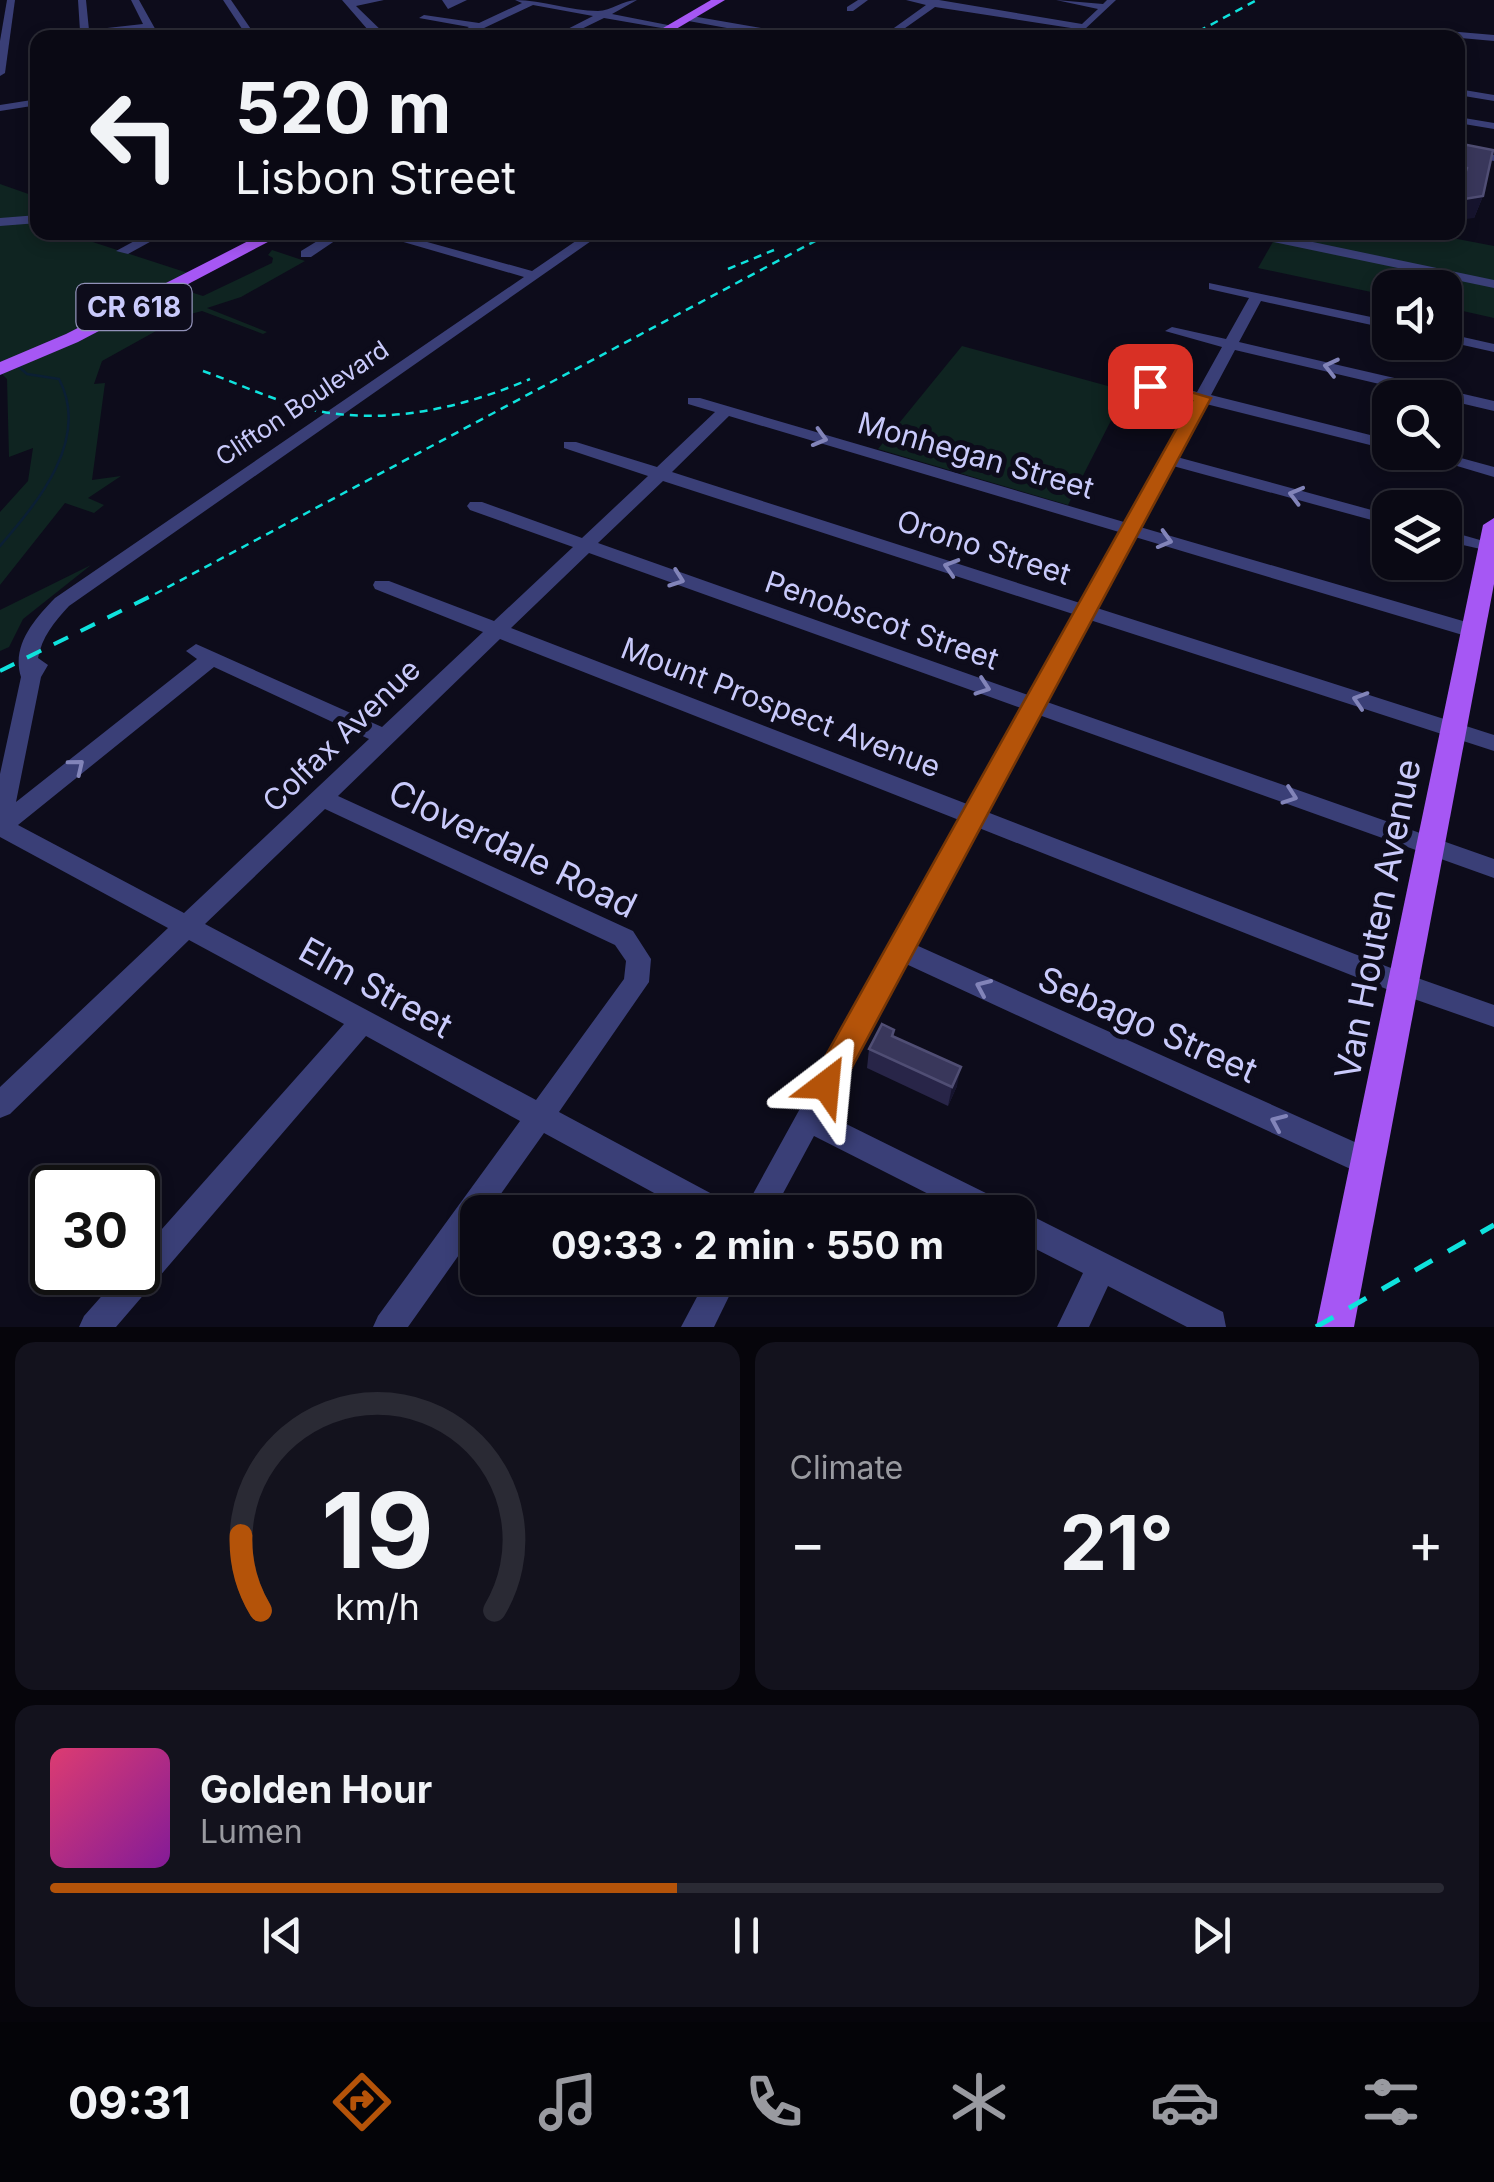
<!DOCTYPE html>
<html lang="en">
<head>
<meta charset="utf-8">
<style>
	:root { --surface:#0a0914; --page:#13121d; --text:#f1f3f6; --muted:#999aa0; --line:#2a2a34; --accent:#b45309 }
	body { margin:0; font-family:Inter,sans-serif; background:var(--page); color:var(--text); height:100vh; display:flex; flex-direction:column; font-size:38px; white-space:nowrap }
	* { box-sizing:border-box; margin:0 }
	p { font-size:32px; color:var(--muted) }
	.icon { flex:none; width:55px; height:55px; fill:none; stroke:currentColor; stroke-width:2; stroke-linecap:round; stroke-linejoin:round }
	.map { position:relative; height:1327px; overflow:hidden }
	.drawer { display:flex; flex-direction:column; gap:15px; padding:15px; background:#06050b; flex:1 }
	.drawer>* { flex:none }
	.hud { position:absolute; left:30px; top:30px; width:1435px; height:210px; border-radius:20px; box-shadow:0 5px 15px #0003,0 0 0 2px var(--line); background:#0a0914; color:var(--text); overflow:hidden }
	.fabs { position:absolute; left:1372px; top:270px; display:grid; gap:20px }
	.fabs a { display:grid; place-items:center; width:90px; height:90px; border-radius:20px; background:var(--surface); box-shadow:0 5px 15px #0003,0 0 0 2px var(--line); font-size:50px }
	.speed { position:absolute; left:30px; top:1165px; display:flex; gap:20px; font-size:50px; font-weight:700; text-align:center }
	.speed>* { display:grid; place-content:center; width:130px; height:130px; border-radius:50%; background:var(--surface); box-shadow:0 5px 15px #0003,0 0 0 2px var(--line); line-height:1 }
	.speed .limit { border:5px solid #111; border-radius:15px; background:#fff; color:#111 }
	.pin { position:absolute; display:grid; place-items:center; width:85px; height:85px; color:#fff; margin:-42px; border-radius:20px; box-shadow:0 5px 15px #0006 }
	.me { position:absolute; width:110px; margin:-55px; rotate:29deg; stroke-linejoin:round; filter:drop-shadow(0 0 8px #0008) }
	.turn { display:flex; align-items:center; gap:35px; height:210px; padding:0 40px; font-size:45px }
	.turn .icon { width:130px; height:130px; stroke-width:2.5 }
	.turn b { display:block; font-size:70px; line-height:85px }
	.big { font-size:75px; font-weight:700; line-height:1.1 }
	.drawer .tile { flex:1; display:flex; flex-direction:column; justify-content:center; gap:15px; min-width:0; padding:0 35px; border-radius:20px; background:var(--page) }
	.drawer .dial { align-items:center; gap:0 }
	.dial svg { height:260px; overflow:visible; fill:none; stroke:var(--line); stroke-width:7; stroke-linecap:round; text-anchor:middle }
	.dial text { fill:var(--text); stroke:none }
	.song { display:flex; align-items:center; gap:30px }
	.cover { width:120px; height:120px; border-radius:15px; background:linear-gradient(135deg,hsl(340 70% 55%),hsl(290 70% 35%)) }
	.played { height:10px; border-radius:5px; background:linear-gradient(90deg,var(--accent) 45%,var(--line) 45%) }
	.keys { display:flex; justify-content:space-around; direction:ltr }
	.heat { display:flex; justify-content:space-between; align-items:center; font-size:55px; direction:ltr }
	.drawer .tiles { flex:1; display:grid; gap:15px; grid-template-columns:1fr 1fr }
	.tile:last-child { grid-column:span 2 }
	.trip { position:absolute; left:460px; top:1195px; width:575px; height:100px; border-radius:20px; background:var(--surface); box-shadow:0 5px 15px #0003,0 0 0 2px var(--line); font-weight:700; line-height:100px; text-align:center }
	.tab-bar { display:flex; height:160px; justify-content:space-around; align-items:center; background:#040408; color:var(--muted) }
	.tab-bar .icon { width:70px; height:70px }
	.tab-bar .active { color:var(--accent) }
	.tab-bar b { font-size:45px; color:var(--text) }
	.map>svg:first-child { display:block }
	.green { fill:#0f2421 }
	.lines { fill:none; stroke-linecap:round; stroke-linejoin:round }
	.stream { stroke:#0b1f34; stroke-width:2.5 }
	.minor { fill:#3a3f77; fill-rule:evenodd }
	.major { fill:#a657f4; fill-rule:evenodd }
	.rail-far2 { stroke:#0fe2dd; stroke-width:2.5; stroke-dasharray:8 6; stroke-linecap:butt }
	.rail-far1 { stroke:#0fe2dd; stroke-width:4; stroke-dasharray:16 14; stroke-linecap:butt }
	.rail { stroke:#0fe2dd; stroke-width:5; stroke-dasharray:20 18; stroke-linecap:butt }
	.wall { fill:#282548 }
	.shaded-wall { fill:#16142e }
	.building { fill:#39375b; stroke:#504e74; stroke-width:2.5 }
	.oneway { stroke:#8284b9 }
	.route { fill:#b45309; stroke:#753606; stroke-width:2.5 }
	.labels { text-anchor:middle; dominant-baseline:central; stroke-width:10; stroke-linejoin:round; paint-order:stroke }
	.far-street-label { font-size:25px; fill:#c9cafb; stroke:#0d0c1b }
	.shield { fill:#0d0c1b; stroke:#9191b8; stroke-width:2.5 }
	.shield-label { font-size:28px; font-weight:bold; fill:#c9cafb }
	.street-label { font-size:30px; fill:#c9cafb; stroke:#0d0c1b }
	.near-street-label { font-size:35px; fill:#c9cafb; stroke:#0d0c1b }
</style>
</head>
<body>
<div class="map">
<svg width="1494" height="1327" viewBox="0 0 1494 1327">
	<rect width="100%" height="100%" fill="#0d0c1b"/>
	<g class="green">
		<path d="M0,184L37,197L38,232L65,233L188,273L89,330L181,289L203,296L272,263L273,258L268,255L272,250L305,261L241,297L207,308L267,332L263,334L202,311L183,316L102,361L94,384L105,383L92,480L121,476L88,498L104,505L94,513L65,503L0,585V512L28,481L33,448L9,457L7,379L0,372Z"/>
		<path d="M1278,233H1426L1494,246V318L1445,307V288H1390V296L1258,268Z"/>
		<path d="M962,346L1126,391L1068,505L878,449Z"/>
		<path d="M91,565L23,619L9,647L0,651V610Z"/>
	</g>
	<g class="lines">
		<path class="stream" d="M0,546C37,503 91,440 59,379L27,374L19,367"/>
		<g class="minor">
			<path d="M7,0H15L5,73L0,76V41Z"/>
			<path d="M78,0H86L89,30L143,24L131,0H139L158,34L150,36L146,29L90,38H38L80,31Z"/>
			<path d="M223,0H231L257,38H248Z"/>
			<path d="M342,0H384L356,6L389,38H375Z"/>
			<path d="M442,0H467L448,9Z"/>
			<path d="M515,0C543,0 570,11 598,11C611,11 623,0 637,0L612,14L678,27L673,30L604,18L563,38H550L593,16L533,5L463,38H450L469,27L419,18L424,15L479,23L522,3Z"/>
			<path d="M858,0H868L853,11H847V7Z"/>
			<path d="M906,0H939L1082,24L1098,9L1056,0L1103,4L1107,0H1116L1084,30L935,7L891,38H880L926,5Z"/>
			<path d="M686,15L801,35L805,38H782L683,20Z"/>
			<path d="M1424,29L1494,35V41L1427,35L1416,38Z"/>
			<path d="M1458,89L1494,95V101L1458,95Z"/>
			<path d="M38,99V105L0,111V105Z"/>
			<path d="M1458,117L1494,123V129L1458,123Z"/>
			<path d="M1458,149L1494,155V161L1458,155Z"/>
			<path d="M38,215V223L0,226V218Z"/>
			<path d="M151,232H168L128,254L116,251Z"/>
			<path d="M332,232H348L311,257H301V251Z"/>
			<path d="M369,232H391L532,271L589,232H604L69,606C54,622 42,637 38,658L48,665L41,677L16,802L197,659L186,651L196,644L382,727L483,632L375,589L373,585L375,581H389L494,621L573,547L470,510L467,506L470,502H482L582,538L648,476L564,448V442H576L657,467L715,412L688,404V398H700L1124,522L1192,400L1142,385L1150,380L1197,392L1222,347L1165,331L1172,327L1226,339L1249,298L1209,289V283L1390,321V329L1261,301L1239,342L1494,401V411L1235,350L1211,395L1390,440V450L1206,404L1177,457L1390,515V525L1173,466L1140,527L1480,626L1483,631L1480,636H1466L1135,537L1097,608L1494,735V751L1090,620L1047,702L1494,859V878L1039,715L987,812L1409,975L1494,1005V1027L1394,992L979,828L916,945L1377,1152L1381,1162L1377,1172L1367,1176L1357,1172L906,964L826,1114L1004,1202L1008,1212H964L814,1136L773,1212H743L959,820L500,639L338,796L633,931L651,959L649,982L559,1112L727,1202L731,1212H689L544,1133L488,1212H478V1228L408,1327H373L378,1316L520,1121L366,1036L116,1327H79L84,1316L123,1272H138V1256L344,1024L189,940L10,1114L0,1118V1087L168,928L0,837V774L21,677C11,645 35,619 55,598L524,277ZM729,416L1119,532L1080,603L672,472ZM663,481L1073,614L1028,695L598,543ZM589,553L1021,708L967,804L511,628ZM214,667L369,739L184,913L18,825ZM325,809L615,945L626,961L624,979L536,1100L205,924Z"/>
			<path d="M1249,232H1265L1494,280V288L1254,238Z"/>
			<path d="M1445,333L1494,344V352L1445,341Z"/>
			<path d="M1410,452H1439L1494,467V477Z"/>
			<path d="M1445,530L1494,544V552L1445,541Z"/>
			<path d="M1018,1209L1223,1312L1226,1327H1187L1108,1286L1089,1327H1057L1083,1273L1018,1240V1212H1010Z"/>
			<path d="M707,1278H738L714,1327H681Z"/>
		</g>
		<g class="major">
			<path d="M711,0H725L661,38H646Z"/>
			<path d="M266,232H287L78,342L0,375V362L66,334Z"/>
			<path d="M1494,518V584L1354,1327H1316L1483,525Z"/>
		</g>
		<g class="rail-far2">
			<path d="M1186,38L1257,0"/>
			<path d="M728,269L774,250"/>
			<path d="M203,371C237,383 270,399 305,408C380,427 460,409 530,379"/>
			<path d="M155,594L832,232"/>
		</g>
		<path class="rail-far1" d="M0,671L159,592"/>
		<path class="rail" d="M1316,1327L1494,1225"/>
	</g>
	<g class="wall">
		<path d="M1462,144L1483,196L1474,218L1458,188V155Z"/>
		<path d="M894,1030L893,1037L957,1086L948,1106L867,1068L869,1049Z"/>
	</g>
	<g class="shaded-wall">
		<path d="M1483,196L1474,218L1458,220V200Z"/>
		<path d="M961,1067L957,1086L948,1106L952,1087Z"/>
	</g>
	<g class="building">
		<path d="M1462,144L1493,150L1483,196L1458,200V189L1460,188L1467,168L1458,162Z"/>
		<path d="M882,1024L894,1030L892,1036L961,1067L952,1087L869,1049Z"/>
	</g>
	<defs><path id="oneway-chevron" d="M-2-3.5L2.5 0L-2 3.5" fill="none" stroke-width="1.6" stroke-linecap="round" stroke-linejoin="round" transform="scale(2.5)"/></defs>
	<g class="oneway">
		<use href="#oneway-chevron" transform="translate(1331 367) rotate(-167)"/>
		<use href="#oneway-chevron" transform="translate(820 438) rotate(16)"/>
		<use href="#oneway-chevron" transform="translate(1296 495) rotate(-165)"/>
		<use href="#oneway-chevron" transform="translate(1165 540) rotate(16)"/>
		<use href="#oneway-chevron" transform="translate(951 567) rotate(-163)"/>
		<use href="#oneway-chevron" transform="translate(677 579) rotate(20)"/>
		<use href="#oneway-chevron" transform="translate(983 687) rotate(19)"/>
		<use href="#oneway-chevron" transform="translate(1360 700) rotate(-162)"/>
		<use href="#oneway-chevron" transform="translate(77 766) rotate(-39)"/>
		<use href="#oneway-chevron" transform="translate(1290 796) rotate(19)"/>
		<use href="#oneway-chevron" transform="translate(983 987) rotate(-156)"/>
		<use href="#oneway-chevron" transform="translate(1278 1122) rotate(-156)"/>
	</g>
	<path class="route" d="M1150,380L1211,398L837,1095L826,1100L815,1095L810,1085L815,1075L1192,401L1144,389L1142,386Z"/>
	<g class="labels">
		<g class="far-street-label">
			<text transform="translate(302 403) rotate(-34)">Clifton Boulevard</text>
		</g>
		<rect class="shield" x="76.5" y="284" width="115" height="46" rx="8"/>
		<g class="shield-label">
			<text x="134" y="307">CR 618</text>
		</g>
		<g class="street-label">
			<text transform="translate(976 455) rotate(16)">Monhegan Street</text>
			<text transform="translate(984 547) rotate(18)">Orono Street</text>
			<text transform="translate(882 620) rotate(19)">Penobscot Street</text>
			<text transform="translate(781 707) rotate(21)">Mount Prospect Avenue</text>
			<text transform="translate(341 735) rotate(-44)">Colfax Avenue</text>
		</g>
		<g class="near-street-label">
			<text transform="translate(513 848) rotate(26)">Cloverdale Road</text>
			<text transform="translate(1377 919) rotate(-79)">Van Houten Avenue</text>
			<text transform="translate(376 987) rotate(29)">Elm Street</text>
			<text transform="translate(1148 1024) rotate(24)">Sebago Street</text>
		</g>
	</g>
</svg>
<div class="fabs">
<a><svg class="icon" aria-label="sound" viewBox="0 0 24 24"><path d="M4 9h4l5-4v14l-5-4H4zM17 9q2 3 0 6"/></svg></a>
<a><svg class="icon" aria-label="search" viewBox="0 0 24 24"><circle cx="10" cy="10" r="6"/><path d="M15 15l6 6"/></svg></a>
<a><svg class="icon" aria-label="layers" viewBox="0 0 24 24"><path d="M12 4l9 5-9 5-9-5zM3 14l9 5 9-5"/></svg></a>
</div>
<div class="speed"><div class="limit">30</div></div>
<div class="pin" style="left:1150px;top:386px;background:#d93025"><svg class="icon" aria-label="arrive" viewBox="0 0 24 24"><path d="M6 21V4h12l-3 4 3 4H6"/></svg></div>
<svg class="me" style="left:826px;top:1085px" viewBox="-20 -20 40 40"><path d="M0-17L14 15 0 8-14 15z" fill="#b45309" stroke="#fff" stroke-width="4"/></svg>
<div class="trip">09:33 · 2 min · 550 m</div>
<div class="hud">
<div class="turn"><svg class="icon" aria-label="left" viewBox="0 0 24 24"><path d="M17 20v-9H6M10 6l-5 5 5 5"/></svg><div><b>520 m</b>Lisbon Street</div></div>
</div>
</div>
<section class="drawer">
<div class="tiles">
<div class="tile dial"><svg viewBox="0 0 100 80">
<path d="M14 69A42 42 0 1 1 86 69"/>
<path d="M14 69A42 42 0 0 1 8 46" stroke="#b45309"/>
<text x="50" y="56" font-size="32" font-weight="700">19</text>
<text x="50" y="72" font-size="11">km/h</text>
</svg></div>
<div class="tile"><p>Climate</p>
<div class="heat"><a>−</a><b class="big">21°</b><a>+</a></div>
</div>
<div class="tile">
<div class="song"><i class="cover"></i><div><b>Golden Hour</b><p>Lumen</p></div></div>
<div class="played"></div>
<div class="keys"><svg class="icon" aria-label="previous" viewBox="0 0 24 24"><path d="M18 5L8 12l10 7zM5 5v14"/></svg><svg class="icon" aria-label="pause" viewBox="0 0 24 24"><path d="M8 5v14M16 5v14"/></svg><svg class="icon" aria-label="next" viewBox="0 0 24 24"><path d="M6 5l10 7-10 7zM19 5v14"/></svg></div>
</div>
</div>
</section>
<nav class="tab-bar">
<b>09:31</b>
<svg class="icon active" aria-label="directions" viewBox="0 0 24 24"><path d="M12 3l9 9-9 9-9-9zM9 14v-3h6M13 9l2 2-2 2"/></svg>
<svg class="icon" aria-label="music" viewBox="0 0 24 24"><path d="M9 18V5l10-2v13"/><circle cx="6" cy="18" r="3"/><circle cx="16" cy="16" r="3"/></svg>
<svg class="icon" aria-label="phone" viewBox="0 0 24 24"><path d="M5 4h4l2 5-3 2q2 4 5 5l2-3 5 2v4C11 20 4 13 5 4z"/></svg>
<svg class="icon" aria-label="climate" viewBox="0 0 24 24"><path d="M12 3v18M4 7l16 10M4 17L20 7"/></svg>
<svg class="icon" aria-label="car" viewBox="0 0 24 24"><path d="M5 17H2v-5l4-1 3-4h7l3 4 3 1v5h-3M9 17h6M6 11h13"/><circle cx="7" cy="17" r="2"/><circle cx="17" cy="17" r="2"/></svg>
<svg class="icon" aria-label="filters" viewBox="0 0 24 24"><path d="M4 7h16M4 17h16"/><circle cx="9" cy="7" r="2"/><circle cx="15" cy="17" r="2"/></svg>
</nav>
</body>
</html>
